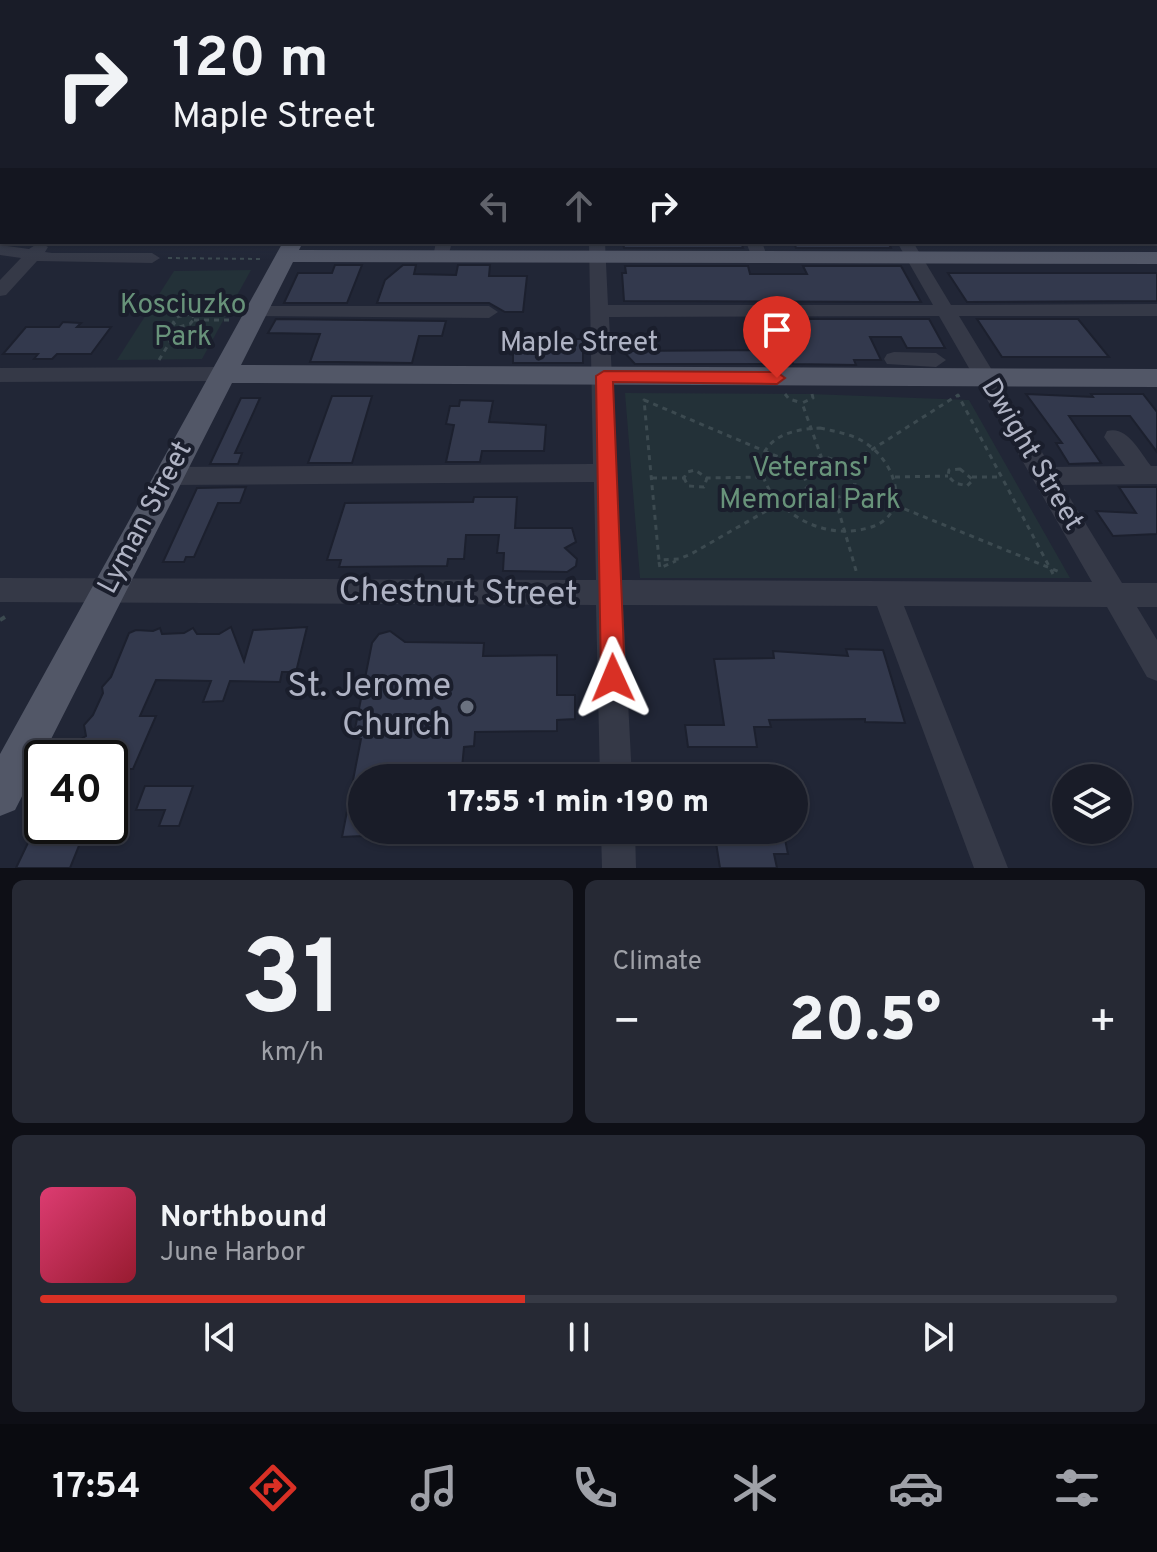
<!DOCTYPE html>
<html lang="en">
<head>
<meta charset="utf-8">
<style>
	:root { --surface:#191c28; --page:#262934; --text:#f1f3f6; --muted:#9fa1a8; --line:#373a45; --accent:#d93025 }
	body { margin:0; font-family:Overpass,sans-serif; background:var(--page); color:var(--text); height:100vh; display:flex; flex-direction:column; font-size:30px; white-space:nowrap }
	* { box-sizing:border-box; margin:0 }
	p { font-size:26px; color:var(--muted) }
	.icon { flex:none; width:44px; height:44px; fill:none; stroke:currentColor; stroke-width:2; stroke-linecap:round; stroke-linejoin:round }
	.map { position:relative; height:868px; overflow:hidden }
	.drawer { display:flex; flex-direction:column; gap:12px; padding:12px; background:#0e0f16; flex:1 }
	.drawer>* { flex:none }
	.guide { position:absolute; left:0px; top:0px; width:1158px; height:244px; box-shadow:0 2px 6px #0004,0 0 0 2px var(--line); background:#191c28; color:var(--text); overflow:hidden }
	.fabs { position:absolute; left:1052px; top:764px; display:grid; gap:16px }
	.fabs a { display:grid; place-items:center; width:80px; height:80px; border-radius:50%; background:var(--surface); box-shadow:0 2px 6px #0004,0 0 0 2px var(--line); font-size:40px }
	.speed { position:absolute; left:24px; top:740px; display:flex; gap:16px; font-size:40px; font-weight:700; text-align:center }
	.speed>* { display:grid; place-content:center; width:104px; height:104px; border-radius:50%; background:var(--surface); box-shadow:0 2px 6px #0004,0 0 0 2px var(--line); line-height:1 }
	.speed .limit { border:4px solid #111; border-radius:12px; background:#fff; color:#111 }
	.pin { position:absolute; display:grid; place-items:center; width:68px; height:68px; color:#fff; margin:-82px -34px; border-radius:50% 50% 50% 0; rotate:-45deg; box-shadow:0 0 8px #0007 }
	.pin .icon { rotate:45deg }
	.me { position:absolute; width:88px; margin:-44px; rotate:359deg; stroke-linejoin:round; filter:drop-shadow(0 0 6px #0008) }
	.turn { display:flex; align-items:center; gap:28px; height:168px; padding:0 40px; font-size:36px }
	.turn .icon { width:104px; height:104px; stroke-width:2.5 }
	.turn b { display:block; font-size:56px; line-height:68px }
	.lanes { display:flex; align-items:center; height:76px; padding:0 40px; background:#0003; justify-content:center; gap:40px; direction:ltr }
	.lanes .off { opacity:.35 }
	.big { font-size:60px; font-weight:800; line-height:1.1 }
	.drawer .tile { flex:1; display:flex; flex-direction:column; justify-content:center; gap:12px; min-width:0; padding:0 28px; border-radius:12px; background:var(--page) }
	.drawer .dial { align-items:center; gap:0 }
	.dial b { font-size:104px; line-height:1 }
	.song { display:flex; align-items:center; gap:24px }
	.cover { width:96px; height:96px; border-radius:12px; background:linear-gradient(135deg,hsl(340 70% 55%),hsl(350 70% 35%)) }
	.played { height:8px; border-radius:4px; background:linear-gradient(90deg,var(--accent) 45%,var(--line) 45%) }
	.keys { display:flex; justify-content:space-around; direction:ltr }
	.heat { display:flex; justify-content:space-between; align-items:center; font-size:44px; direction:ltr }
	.drawer .tiles { flex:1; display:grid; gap:12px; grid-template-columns:1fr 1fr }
	.tile:last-child { grid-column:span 2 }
	.trip { position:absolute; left:348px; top:764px; width:460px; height:80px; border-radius:40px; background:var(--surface); box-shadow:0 2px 6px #0004,0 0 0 2px var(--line); font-weight:800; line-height:80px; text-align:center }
	.tabs { display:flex; height:128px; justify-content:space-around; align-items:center; background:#0a0b10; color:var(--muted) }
	.tabs .icon { width:56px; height:56px }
	.tabs .active { color:var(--accent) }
	.tabs b { font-size:36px; color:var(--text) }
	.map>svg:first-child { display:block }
	.green { fill:#233138 }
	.building { fill:#33394d; stroke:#1c202e; stroke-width:2 }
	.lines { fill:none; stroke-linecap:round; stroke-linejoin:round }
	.path-far2 { stroke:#3c4a50; stroke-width:2; stroke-dasharray:4 4; stroke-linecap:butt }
	.path-far1 { stroke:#3c4a50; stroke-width:3; stroke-dasharray:5 5; stroke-linecap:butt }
	.path { stroke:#3c4a50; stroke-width:4; stroke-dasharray:8 8; stroke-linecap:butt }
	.minor { fill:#353947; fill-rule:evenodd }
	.major { fill:#525767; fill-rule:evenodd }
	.route { fill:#d93025; stroke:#8d1f18; stroke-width:2 }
	.worship-dot { fill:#6b7280; stroke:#1a1e2c; stroke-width:3 }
	.labels { text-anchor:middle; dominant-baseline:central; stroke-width:8; stroke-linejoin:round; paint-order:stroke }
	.park-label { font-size:28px; fill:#68937a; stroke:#1a1e2c }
	.street-label { font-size:28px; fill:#afb3c4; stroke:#1a1e2c }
	.near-street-label { font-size:34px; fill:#afb3c4; stroke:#1a1e2c }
	.near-poi-label { font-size:34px; fill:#afb3c4; stroke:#1a1e2c; text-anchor:end }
</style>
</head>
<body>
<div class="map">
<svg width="1157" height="868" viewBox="0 0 1157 868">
	<rect width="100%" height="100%" fill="#212636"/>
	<g class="green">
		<path d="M251,270L202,359L117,360L174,271Z"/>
		<path d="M625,393L811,394L969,400L1070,578H640Z"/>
	</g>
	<g class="building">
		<path d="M623,242H741L743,248H624Z"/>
		<path d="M794,242H888L891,248H796Z"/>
		<path d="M335,265H362L347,303H284L298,273H332Z"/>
		<path d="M403,265H416L414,274L456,275L458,265H490L489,276H527L523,312H505L489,303H377L385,280Z"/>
		<path d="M625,266H748L750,274H807L803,266H901L921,302L624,301L622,273H626Z"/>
		<path d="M948,273H1157V301L967,302Z"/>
		<path d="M276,319L446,321L442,336H419L412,363L337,362H310L320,334L268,333Z"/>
		<path d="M779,319H929L945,348H907L901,337H870L881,360H854L856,365L793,364Z"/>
		<path d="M977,319H1078L1109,357H1002Z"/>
		<path d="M63,322L81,323L77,327H111L91,354H57L52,359H34L38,354H3L26,327H59Z"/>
		<rect x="513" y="339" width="70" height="24"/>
		<path d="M763,350L779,364H635L623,351Z"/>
		<path d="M1026,394L1093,397L1091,394H1143L1157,412V452L1130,416H1069L1101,463L1069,464L1056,443H1062Z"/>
		<path d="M332,396H372L352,463H308Z"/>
		<path d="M241,398H260L235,453H242L238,464H210Z"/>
		<path d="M460,400L493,401L489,422L546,425L544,451H482L480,462H446L454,425L446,424L450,406H459Z"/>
		<path d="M246,487L240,503H218L194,557H186L184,562H163L197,488Z"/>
		<path d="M1119,487H1157V534L1113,536L1096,511L1136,513Z"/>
		<path d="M474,497H517L515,528H572L576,542L565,548L577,559L576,566L567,572L503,571L504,553H497L499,535H466L464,559H448L447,566L339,567L341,560H327L345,503L473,502Z"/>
		<path d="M231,627L244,661L253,630L307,627L296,672H282L280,682L230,681L223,701L203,702L211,681L156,680L140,716H156L133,769H110V758H67L74,743L86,736L84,725L93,715L103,693L102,687L111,677L129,633L136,630L153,631L160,628L162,634L184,633L193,628L197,634H219Z"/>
		<path d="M390,631L405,642L484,643L483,656L557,655V695H575V719L557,720V731L475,732L474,746L464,747L461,778H362V836L342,837L361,739H353L372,643L379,634Z"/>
		<path d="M846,649L883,650L905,723L865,722V719L769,720L771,727H754L757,747H688L685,725H724L714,659L774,658L773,651L848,656Z"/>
		<path d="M145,786H193L179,826H159L165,810H136Z"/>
		<path d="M36,826H87L70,868H16Z"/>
		<path d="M714,830H783L788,854H774L777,868H720Z"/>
	</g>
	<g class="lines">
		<path class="path-far2" d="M168,258L263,259"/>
		<g class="path-far1">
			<path d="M190,314L195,318L190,324L179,327L173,323L177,317Z"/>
			<path d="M194,320H229"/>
			<path d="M159,360L179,327"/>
			<path d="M785,394L789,399L802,403"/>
			<path d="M812,394L813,398L802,403L821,456"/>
			<path d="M644,400L800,466L808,487L691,554L679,559L659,560Z"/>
			<path d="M820,428C838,432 857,435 871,447C898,468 911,517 868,528C783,552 704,432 820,428Z"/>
			<path d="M800,466C815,452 830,456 846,466L855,484L845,495L835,498"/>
			<path d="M846,466L958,395L1050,568"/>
			<path d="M960,469L973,480L967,486L955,483L948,476L949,470Z"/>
			<path d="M895,477L948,476"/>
			<path d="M972,477H999"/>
			<path d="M652,478H684L687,472L695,470L707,478L761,477"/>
			<path d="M684,478L688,486L704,487L707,478"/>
			<path d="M855,484L853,488L1050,568"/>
			<path d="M808,487L835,498L857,574"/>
			<path d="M659,562L660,568L676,561"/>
			<path d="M1053,574L1050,568L1062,573"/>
		</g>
		<path class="path" d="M0,620L5,617"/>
		<g class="minor">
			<rect x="1156" y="149" width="1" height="8"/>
			<rect x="1156" y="191" width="1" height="9"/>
			<path d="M2,219V230L0,231V220Z"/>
			<path d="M40,242L48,247L45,252L52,253H152L160,258L152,263L37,261L6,295L0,296V280L21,258L0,255V245L29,249Z"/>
			<path d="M436,242H452L447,261L441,262L433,257Z"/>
			<path d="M589,242H605L608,305H933L897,242H913L951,305L1157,304V316H959L1051,467L1125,466L1104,437L1107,431C1127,425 1140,452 1151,466H1157V484L1062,485L1122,583H1157V607H1137L1157,640V681L1147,677L1107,607L904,606L1008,868H974L877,606L623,605L632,778H600L596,605L0,602V578L596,580L594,482L168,485L160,483L156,476L160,469L168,467L593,464ZM939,316L1092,582L622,580L609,317Z"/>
			<path d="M746,242H762L767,256L765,260H753Z"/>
			<path d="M254,306H489L498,312L489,318L248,316L245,312Z"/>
			<path d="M894,352L936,353L946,360L936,367L887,364L884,359L887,354Z"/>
			<path d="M221,367L231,374L221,381L0,382V368Z"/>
			<path d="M601,830H635L636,868H602Z"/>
		</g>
		<path class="major" d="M283,242H303L299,250L1157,252V264L293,262L241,365L1157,369V387L232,383L15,810L0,816V754Z"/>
	</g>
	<linearGradient id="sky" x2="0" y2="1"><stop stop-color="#12151e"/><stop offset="0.53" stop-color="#3d475d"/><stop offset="1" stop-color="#3d475d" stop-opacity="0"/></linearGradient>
	<rect width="1157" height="260" fill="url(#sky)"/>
	<path class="route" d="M604,371L777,372L785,378L777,384L613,382L625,678L622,686L613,690L605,686L601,678L596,376Z"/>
	<circle class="worship-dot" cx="467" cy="707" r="8"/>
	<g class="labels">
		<g class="park-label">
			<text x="183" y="306">Kosciuzko<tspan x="183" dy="32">Park</tspan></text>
			<text x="810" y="469">Veterans'<tspan x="810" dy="32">Memorial Park</tspan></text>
		</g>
		<g class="street-label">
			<text x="579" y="344">Maple Street</text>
			<text transform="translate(1031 455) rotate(59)">Dwight Street</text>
			<text transform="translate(146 518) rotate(-62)">Lyman Street</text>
		</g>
		<g class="near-street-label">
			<text transform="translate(458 594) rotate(1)">Chestnut Street</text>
		</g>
		<g class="near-poi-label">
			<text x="451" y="687">St. Jerome<tspan x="451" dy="39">Church</tspan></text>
		</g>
	</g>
</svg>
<div class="fabs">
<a><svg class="icon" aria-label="layers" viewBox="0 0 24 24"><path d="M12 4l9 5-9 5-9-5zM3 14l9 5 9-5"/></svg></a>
</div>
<div class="speed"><div class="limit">40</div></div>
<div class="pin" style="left:777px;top:378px;background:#d93025"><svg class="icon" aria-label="arrive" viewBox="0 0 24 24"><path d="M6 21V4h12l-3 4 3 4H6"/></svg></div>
<svg class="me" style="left:613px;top:678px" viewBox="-20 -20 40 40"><path d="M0-17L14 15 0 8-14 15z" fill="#d93025" stroke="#fff" stroke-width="4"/></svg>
<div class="trip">17:55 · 1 min · 190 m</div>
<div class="guide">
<div class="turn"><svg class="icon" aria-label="right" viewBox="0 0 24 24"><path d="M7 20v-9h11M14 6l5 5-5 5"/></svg><div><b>120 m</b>Maple Street</div></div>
<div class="lanes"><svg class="icon off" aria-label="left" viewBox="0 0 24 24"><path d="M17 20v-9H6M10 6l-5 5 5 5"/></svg><svg class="icon off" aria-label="ahead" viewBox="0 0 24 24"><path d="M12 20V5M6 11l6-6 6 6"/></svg><svg class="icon" aria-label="right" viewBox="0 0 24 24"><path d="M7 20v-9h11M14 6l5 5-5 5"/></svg></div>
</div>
</div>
<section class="drawer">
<div class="tiles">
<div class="tile dial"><b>31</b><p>km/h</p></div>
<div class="tile"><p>Climate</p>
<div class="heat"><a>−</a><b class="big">20.5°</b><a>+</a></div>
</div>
<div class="tile">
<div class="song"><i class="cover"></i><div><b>Northbound</b><p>June Harbor</p></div></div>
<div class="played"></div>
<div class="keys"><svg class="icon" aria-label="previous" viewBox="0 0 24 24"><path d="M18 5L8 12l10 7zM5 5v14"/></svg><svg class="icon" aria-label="pause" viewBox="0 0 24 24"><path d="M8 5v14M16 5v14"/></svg><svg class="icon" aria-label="next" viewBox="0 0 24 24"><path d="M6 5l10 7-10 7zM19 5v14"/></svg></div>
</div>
</div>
</section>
<nav class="tabs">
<b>17:54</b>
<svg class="icon active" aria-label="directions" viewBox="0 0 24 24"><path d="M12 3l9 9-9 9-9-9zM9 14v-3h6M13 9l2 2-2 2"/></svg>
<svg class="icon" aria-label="music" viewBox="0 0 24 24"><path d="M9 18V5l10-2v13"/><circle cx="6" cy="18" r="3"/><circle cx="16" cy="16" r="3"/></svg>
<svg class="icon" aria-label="phone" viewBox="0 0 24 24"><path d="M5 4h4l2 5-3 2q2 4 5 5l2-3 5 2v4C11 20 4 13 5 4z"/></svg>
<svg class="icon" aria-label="climate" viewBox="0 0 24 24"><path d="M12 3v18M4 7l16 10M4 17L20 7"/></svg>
<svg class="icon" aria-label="car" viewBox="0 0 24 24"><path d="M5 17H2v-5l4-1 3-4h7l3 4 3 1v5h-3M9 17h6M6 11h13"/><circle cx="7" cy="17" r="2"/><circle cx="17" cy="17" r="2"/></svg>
<svg class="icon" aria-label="filters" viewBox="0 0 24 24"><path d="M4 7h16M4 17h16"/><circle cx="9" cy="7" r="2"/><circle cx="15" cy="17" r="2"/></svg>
</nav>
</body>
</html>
